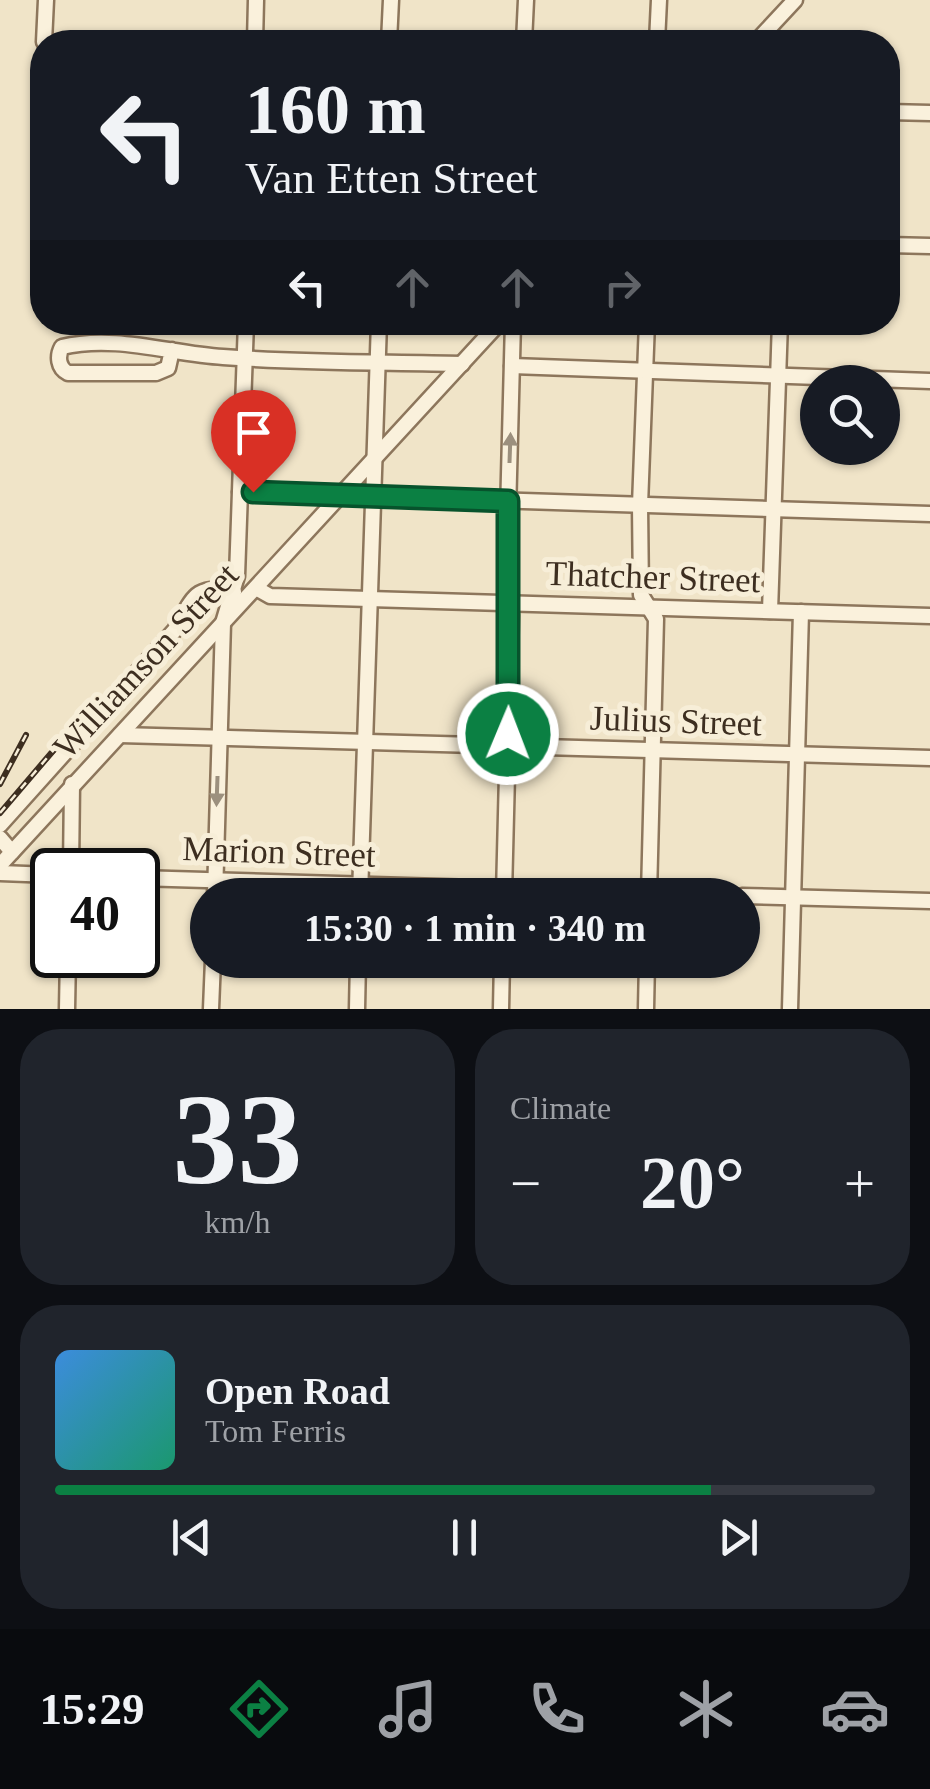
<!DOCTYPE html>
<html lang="en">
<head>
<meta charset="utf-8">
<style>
	:root { --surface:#171b24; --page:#20242c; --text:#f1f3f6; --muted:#9ea1a6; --line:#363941; --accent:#0b8043 }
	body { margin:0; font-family:Georgia,serif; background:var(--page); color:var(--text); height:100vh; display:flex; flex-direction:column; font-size:38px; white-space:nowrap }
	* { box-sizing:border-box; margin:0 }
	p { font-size:32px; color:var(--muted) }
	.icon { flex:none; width:55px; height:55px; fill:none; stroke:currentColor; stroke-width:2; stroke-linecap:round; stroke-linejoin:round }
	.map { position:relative; height:1009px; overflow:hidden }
	.side { display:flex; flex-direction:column; gap:20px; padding:20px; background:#0d0f14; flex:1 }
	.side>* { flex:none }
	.top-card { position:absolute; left:30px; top:30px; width:870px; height:305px; border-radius:40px; box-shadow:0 2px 8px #0004; background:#171b24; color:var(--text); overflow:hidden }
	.buttons { position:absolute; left:800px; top:365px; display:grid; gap:20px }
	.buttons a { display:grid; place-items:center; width:100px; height:100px; border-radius:50%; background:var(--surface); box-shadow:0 2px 8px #0004; font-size:50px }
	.speed { position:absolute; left:30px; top:848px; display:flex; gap:20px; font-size:50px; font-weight:700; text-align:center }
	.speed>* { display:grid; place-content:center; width:130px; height:130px; border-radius:50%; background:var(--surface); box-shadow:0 2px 8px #0004; line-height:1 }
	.speed .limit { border:5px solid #111; border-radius:15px; background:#fff; color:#111 }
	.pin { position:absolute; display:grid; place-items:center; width:85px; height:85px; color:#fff; margin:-102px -42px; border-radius:50% 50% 50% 0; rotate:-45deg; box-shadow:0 0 10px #0007 }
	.pin .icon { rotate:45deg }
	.me { position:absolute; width:110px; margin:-55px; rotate:1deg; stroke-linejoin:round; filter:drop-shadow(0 0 8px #0008) }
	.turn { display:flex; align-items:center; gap:35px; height:210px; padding:0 50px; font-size:45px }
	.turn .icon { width:130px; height:130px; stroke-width:2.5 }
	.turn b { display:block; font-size:70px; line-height:85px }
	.lanes { display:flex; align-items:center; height:95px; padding:0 50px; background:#0003; justify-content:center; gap:50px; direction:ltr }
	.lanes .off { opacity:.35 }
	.big { font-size:75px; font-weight:700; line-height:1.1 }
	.side .widget { flex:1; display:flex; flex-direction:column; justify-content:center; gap:15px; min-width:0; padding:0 35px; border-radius:40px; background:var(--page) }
	.side .dial { align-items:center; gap:0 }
	.dial b { font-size:130px; line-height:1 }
	.song { display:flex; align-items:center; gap:30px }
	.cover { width:120px; height:120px; border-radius:15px; background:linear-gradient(135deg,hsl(210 70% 55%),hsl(160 70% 35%)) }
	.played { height:10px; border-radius:5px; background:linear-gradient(90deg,var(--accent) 80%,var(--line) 80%) }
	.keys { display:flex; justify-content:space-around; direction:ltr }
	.heat { display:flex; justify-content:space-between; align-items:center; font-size:55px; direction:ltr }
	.side .tiles { flex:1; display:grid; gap:20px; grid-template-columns:1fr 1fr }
	.widget:last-child { grid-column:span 2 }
	.trip { position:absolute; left:190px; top:878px; width:570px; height:100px; border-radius:50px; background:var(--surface); box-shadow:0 2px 8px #0004; font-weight:700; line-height:100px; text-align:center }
	.tab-bar { display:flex; height:160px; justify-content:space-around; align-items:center; background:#090b0e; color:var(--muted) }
	.tab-bar .icon { width:70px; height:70px }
	.tab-bar .on { color:var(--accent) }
	.tab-bar b { font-size:45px; color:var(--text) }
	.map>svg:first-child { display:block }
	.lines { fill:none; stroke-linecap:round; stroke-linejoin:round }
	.minor-casing { stroke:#8d765c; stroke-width:19 }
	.minor { stroke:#faf1dc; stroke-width:14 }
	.rail-casing { stroke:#3d2e20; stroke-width:6 }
	.rail { stroke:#f7eed8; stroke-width:2.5; stroke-dasharray:8; stroke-linecap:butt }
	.oneway { fill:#9c907e }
	.route-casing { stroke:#07532c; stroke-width:25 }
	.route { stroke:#0b8043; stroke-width:18 }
	.labels { text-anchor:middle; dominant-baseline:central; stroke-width:10; stroke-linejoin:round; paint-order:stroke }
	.street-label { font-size:35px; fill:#3d2e20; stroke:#f7eed8 }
</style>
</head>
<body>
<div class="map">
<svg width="930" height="1009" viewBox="0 0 930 1009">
	<rect width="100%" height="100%" fill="#f0e4c8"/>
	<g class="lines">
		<g class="minor-casing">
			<g id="minor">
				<path d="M44,42L46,0"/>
				<path d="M255,42L256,0"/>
				<path d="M389,42L391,0"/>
				<path d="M524,42L526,0"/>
				<path d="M657,42L659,0"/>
				<path d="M756,42L795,0"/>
				<path d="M42,66V74"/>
				<path d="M888,112L930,113"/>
				<path d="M888,245L930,246"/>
				<path d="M647,322L640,505L641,595L656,619L649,895"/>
				<path d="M172,350L168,368L156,373H68C58,368 57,356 62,347C115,334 171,354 223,357C302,363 383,362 462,364"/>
				<path d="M512,366L930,381"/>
				<path d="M240,492L930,514"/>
				<path d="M256,588L270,596L930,616"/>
				<path d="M770,611L780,322"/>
				<path d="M120,735L930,758"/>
				<path d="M0,825L175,630C193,599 194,583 234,592"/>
				<path d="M0,838L12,852"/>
				<path d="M0,865L500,322"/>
				<path d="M71,870L72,784"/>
				<path d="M0,873L52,875"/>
				<path d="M138,878L719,895"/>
				<path d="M504,894L511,615L507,591L508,513L513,322"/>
				<path d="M215,895L223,623L237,576L246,322"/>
				<path d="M360,895L379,322"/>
				<path d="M742,896L930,901"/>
				<path d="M67,1009L68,955"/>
				<path d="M211,1009L213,960"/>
				<path d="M357,1009L358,960"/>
				<path d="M501,1009L502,960"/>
				<path d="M646,1009L647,960"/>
				<path d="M790,1009L801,612"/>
			</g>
		</g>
		<use href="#minor" class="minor"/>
		<g class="rail-casing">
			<g id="rail">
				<path d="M0,784L26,735"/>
				<path d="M0,813L64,738"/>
			</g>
		</g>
		<use href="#rail" class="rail"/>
	</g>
	<defs><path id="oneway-solid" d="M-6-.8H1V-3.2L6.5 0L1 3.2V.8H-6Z" transform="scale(2.5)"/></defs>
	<g class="oneway">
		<use href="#oneway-solid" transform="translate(510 448) rotate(-88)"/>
		<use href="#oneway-solid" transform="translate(217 791) rotate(92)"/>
	</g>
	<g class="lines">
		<g class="route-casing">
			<path id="route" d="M253,492L508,501V734"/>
		</g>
		<use href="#route" class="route"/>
	</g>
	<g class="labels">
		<g class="street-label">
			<text transform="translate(653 577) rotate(2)">Thatcher Street</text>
			<text transform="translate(146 661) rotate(-47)">Williamson Street</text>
			<text transform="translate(676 721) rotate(2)">Julius Street</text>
			<text transform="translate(279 852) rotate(2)">Marion Street</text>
		</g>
	</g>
</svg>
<div class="buttons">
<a><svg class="icon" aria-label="search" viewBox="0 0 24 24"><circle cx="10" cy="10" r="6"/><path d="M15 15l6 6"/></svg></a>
</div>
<div class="speed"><div class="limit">40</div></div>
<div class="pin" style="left:253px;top:492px;background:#d93025"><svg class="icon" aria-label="arrive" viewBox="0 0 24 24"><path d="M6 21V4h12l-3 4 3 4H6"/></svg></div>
<svg class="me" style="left:508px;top:734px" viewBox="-20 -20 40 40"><circle r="17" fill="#0b8043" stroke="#fff" stroke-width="3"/><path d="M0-11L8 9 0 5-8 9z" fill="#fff"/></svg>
<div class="trip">15:30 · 1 min · 340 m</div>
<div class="top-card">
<div class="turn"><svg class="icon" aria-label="left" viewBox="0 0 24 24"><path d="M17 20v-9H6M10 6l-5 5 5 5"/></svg><div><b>160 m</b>Van Etten Street</div></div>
<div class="lanes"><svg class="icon" aria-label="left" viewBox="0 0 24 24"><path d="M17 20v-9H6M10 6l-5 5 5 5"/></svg><svg class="icon off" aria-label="ahead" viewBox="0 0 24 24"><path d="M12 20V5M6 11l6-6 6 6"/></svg><svg class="icon off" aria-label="ahead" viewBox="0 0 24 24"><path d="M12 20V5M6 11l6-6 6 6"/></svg><svg class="icon off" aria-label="right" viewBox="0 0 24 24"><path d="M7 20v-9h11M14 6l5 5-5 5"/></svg></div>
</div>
</div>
<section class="side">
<div class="tiles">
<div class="widget dial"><b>33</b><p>km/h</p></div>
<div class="widget"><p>Climate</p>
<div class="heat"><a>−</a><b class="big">20°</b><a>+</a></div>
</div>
<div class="widget">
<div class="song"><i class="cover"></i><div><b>Open Road</b><p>Tom Ferris</p></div></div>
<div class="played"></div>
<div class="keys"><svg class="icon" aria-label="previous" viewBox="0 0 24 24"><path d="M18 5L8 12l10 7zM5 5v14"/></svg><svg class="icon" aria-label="pause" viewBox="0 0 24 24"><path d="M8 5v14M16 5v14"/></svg><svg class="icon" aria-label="next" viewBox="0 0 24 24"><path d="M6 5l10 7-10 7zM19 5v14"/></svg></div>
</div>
</div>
</section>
<nav class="tab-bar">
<b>15:29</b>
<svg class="icon on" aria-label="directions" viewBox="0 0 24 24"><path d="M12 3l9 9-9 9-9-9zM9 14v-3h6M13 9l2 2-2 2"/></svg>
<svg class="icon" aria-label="music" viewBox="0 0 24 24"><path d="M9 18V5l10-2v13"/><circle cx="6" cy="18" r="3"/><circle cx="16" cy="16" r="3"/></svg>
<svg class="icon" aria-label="phone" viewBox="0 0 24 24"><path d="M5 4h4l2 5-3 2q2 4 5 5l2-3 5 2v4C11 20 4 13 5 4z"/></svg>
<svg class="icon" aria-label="climate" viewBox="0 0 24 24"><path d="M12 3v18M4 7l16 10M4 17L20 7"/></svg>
<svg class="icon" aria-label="car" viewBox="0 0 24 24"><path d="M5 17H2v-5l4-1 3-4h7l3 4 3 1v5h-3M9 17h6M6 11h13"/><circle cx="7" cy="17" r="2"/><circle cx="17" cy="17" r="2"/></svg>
</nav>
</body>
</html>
